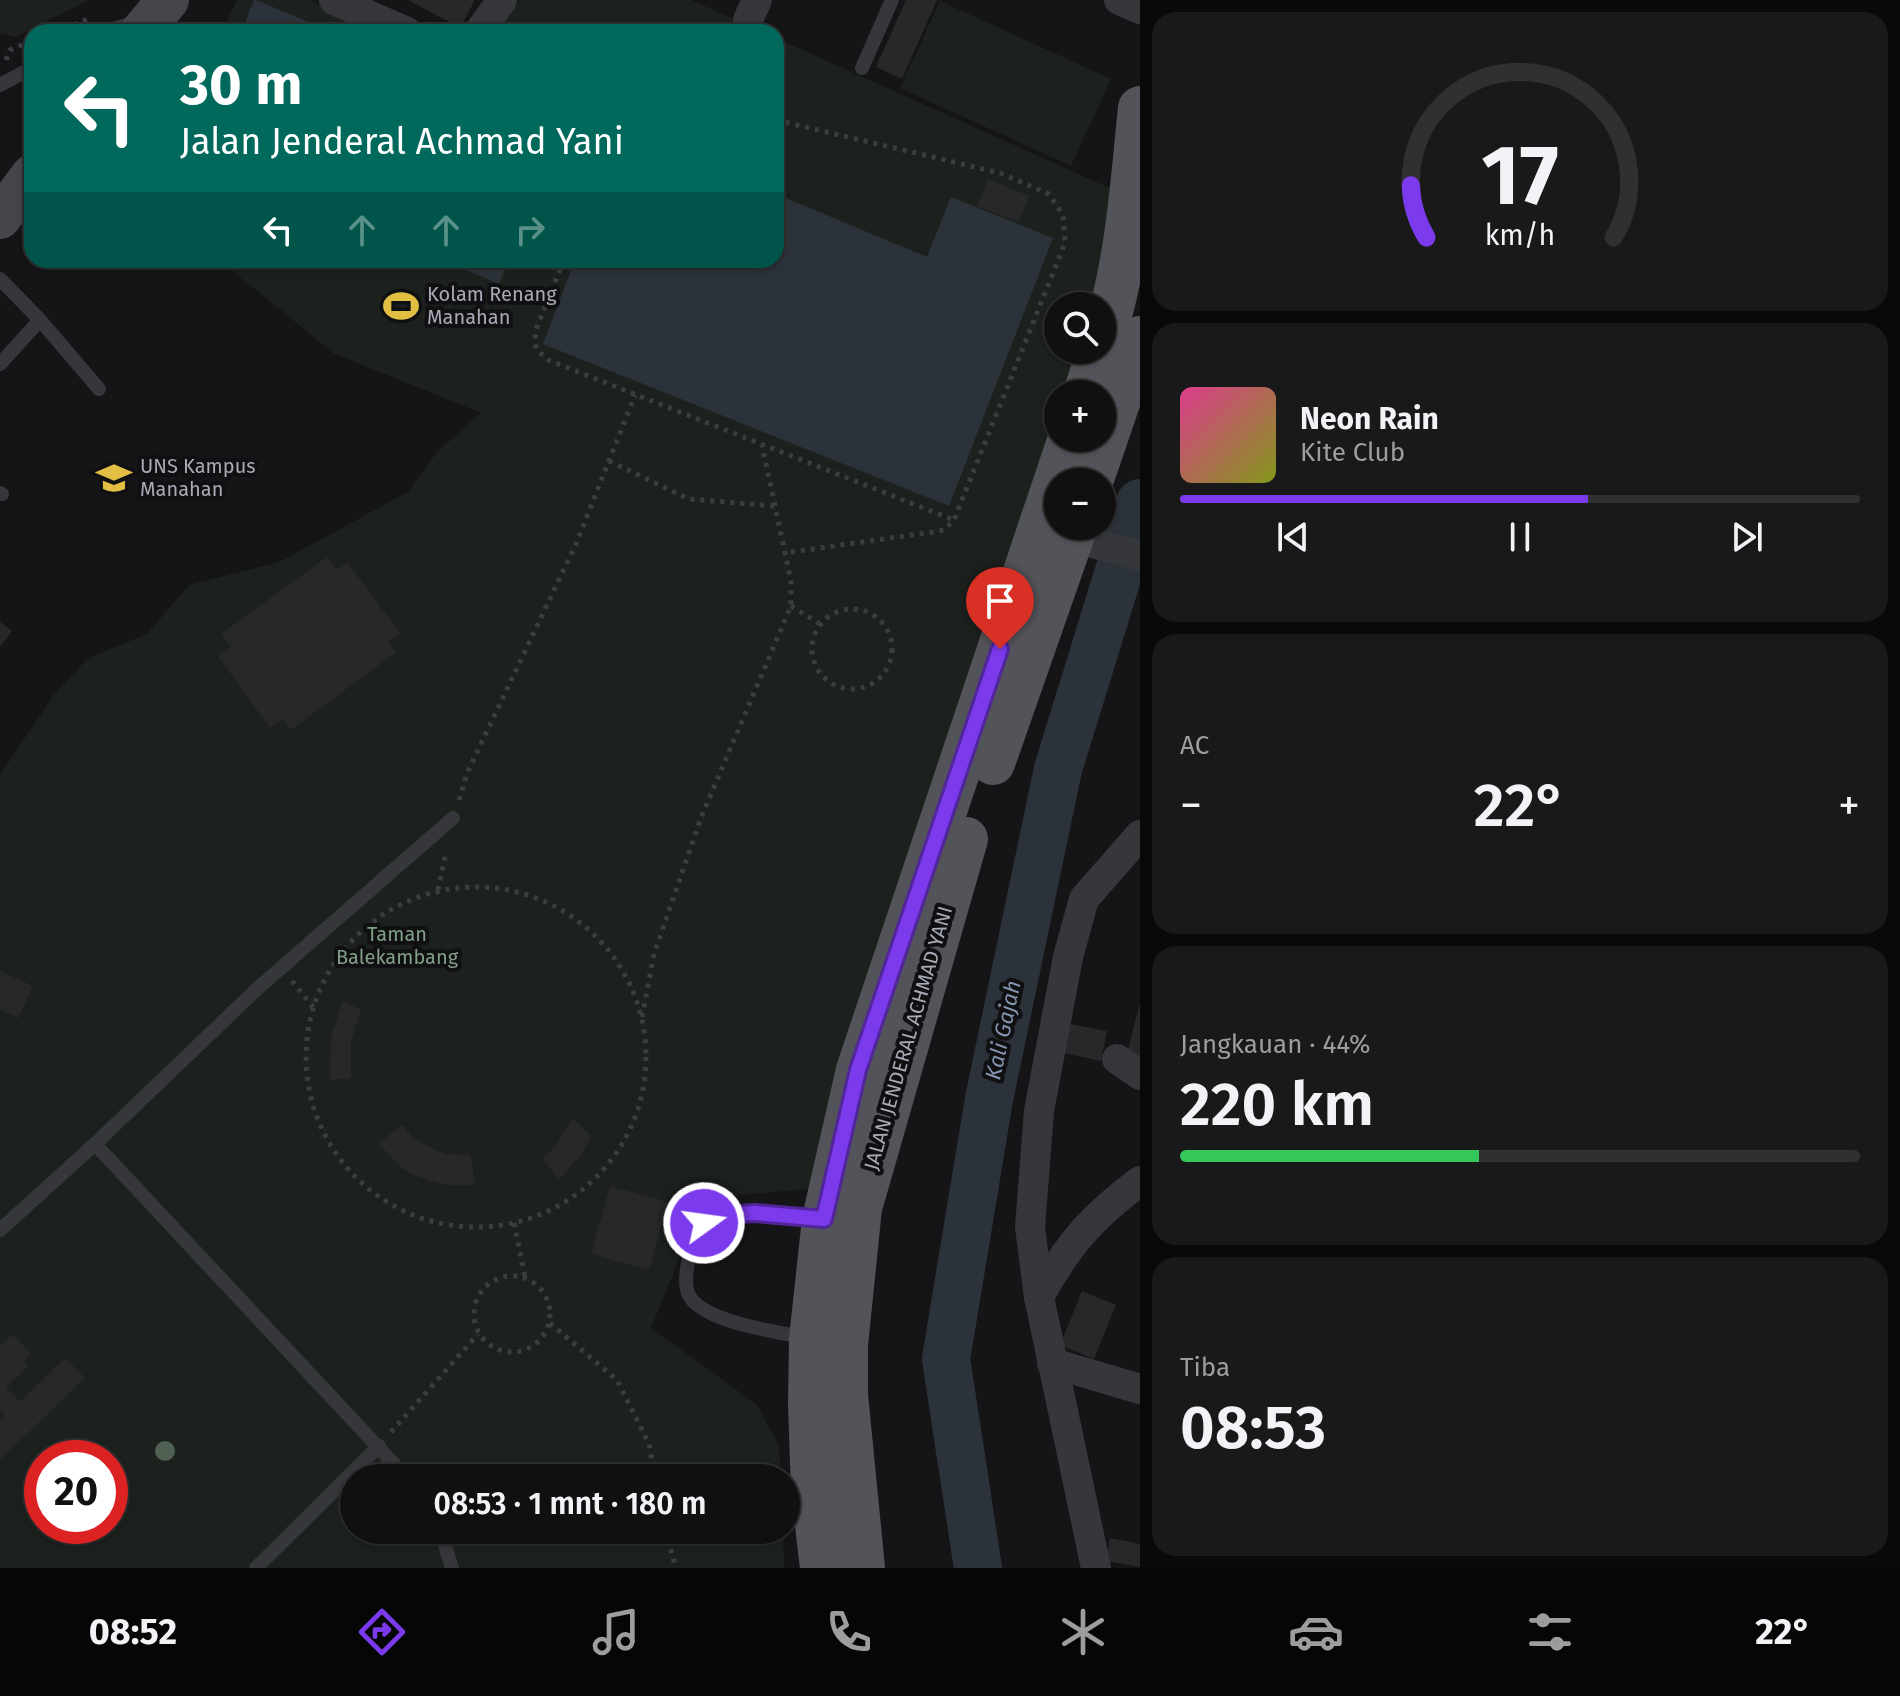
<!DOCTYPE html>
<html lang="id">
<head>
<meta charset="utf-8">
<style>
	:root { --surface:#101011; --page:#19191a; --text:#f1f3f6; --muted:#9c9d9f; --line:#303031; --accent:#7c3aed }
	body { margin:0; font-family:"Fira Sans",sans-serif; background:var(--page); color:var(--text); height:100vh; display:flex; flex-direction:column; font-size:30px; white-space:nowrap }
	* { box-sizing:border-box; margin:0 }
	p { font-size:26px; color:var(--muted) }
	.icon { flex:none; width:44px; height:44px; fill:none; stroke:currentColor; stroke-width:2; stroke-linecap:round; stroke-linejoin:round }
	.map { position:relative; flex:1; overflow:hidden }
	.details { display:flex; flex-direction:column; gap:12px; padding:12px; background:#090909; width:760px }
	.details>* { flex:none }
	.hud { position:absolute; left:24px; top:24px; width:760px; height:244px; border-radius:24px; box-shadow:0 2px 6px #0004,0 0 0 2px var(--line); background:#00695c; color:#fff; overflow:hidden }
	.tools { position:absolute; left:1044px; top:292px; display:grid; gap:16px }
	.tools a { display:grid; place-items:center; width:72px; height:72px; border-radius:50%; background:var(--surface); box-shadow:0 2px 6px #0004,0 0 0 2px var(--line); font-size:40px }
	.speed { position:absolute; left:24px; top:1440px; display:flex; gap:16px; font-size:40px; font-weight:700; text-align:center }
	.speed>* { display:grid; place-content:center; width:104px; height:104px; border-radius:50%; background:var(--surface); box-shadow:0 2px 6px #0004,0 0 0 2px var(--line); line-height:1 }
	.speed .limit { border:12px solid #d22; background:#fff; color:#111 }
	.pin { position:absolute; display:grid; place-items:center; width:68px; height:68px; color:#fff; margin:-82px -34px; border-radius:50% 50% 50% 0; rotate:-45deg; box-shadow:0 0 8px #0007 }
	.pin .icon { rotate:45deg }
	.me { position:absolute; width:88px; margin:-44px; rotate:76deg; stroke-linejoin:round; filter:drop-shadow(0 0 6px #0008) }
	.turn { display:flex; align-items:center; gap:28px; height:168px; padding:0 24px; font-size:36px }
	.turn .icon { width:104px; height:104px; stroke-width:2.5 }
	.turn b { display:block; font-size:56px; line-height:68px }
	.lanes { display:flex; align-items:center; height:76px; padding:0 24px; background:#0003; justify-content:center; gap:40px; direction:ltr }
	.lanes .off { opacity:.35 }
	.big { font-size:60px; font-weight:600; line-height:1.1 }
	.details .tile { flex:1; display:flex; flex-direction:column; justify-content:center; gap:12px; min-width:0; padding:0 28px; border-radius:24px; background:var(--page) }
	.details .dial { align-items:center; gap:0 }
	.dial svg { height:208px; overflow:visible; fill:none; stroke:var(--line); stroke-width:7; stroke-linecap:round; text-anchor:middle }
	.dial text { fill:var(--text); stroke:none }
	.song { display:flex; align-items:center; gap:24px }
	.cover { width:96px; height:96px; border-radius:12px; background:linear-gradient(135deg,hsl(330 70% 55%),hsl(70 70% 35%)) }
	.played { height:8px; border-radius:4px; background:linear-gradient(90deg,var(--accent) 60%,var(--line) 60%) }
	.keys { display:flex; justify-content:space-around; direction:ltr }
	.heat { display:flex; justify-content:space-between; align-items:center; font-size:44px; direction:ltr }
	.charge { height:12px; border-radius:6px; background:linear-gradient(90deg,#34c759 44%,var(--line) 0) }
	.trip { position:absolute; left:340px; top:1464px; width:460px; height:80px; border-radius:40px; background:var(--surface); box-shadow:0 2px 6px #0004,0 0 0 2px var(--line); font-weight:600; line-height:80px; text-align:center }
	.tabs { display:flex; height:128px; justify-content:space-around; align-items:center; background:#060607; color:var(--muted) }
	.tabs .icon { width:56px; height:56px }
	.tabs .active { color:var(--accent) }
	.tabs b { font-size:36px; color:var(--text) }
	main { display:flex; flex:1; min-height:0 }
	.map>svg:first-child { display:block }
	.green { fill:#1c211d; fill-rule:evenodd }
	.water { fill:#2c3239 }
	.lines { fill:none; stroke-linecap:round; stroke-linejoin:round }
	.river { stroke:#2c3239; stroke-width:48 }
	.building { fill:#28282b }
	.path { stroke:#3c3d42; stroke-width:5; stroke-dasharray:4 6; stroke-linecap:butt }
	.lane { stroke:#36373b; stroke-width:14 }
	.street { stroke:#36373b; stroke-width:30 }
	.secondary { stroke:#45454b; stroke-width:42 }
	.primary { stroke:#53535a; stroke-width:44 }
	.tree { fill:#506154 }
	.route-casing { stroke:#51269a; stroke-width:20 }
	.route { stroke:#7c3aed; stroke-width:14 }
	.labels { text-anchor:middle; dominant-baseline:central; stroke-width:8; stroke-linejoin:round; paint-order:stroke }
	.poi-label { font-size:20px; fill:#a8abb6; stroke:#101012; text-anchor:start }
	.park-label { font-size:20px; fill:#819f86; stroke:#101012 }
	.street-label { font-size:20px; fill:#a8abb6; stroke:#101012 }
	.water-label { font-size:22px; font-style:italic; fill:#8294ae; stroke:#101012 }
</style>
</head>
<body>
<main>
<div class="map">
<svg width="1140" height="1568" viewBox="0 0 1140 1568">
	<rect width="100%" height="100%" fill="#151517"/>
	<g class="green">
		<path d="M0,0H89L15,37L0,33Z"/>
		<path d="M237,0H309L383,32H222Z"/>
		<path d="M520,0H691L762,32H495Z"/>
		<path d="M940,1L1111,79L1071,166L900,88Z"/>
		<path d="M776,38L1114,190L1091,306H1058V350H1079L1066,394H1058V424L897,906L808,1189L704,1198L651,1328L756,1404L779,1445L781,1478H354V1530H783L784,1568H0V775L53,696L88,658L147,634L189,585L279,562L408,492L437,452L481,413L333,353L220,260H776ZM42,1458H110V1526H42Z"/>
	</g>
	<g class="water">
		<path d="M254,0H256L332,32H241Z"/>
		<path d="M776,194L927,257L951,197L1053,238L949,506L543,344L575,260H776Z"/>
		<path d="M443,260H509L499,284Z"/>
	</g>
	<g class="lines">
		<path class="river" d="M978,1568L946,1359L989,1099L1058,769L1140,503"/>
	</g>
	<g class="building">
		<path d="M408,0H475L460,28Z"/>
		<path d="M906,0H937L902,79L876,67Z"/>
		<path d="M988,179L1029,196L1019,222L977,206Z"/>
		<path d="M327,557L336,570L347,562L400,633L388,641L396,652L291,730L282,719L270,728L218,656L231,647L221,634Z"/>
		<path d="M0,622L12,631L0,647Z"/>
		<path d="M0,971L33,986L18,1018L0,1009Z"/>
		<path d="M343,1001L361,1010L351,1042V1078L330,1080L331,1037Z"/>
		<path d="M1139,1006H1140V1062L1126,1058Z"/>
		<path d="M1070,1024L1107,1031L1101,1061L1064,1053Z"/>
		<path d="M573,1118L591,1136L583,1152L559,1180L542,1158L555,1147Z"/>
		<path d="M403,1125L411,1136L435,1150L447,1154L470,1155L476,1185H446L415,1176L402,1168L378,1143Z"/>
		<path d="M610,1186L668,1202L649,1270L591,1254Z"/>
		<path d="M1082,1291L1116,1305L1094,1359L1060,1345Z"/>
		<path d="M13,1334L31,1354L24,1362L28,1366L6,1387L20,1402L65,1358L85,1378L0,1460V1420L5,1415L0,1409V1346Z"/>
		<path d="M1110,1538L1140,1544V1567L1106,1561Z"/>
	</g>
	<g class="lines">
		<g class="path">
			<path d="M55,32L88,19"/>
			<path d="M6,60L10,50L32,41"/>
			<path d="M776,120L1000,173L1049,194L1063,215L1065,243L954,520L944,530L933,532L784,553"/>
			<path d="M564,260L535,332L536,349L548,360L954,520"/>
			<path d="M609,461L689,499L774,506"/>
			<path d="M791,606L820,624"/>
			<circle cx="852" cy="649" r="40"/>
			<path d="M459,800L468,771L576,544L635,395"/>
			<circle cx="476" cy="1057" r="170"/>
			<path d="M438,890L446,852"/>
			<path d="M292,981L313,1007"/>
			<path d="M642,1017L654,954L702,815L791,606V581L762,445"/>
			<path d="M514,1223L525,1277"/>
			<circle cx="512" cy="1314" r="38"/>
			<path d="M550,1323L617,1380L649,1444L655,1478"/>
			<path d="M391,1432L478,1334"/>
			<path d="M665,1530L676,1568"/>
		</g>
		<g class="lane">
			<path d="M102,32L140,21"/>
			<path d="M862,68L892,0"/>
			<path d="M0,85L32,68"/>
			<path d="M0,279L40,320L99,389"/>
			<path d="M0,364L40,320"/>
			<path d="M0,493L2,494"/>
			<path d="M95,1144L407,1478"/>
			<path d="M0,1230L95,1144L258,988L453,818"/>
			<path d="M807,1338C779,1332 699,1322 688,1293C684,1281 687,1269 689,1257C691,1238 701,1222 721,1215C747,1207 791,1218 820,1219"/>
			<path d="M440,1530L452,1568"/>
			<path d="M256,1568L379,1446"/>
		</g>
		<g class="street">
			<path d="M334,0L407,32"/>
			<path d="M1119,0L1140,9"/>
			<path d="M748,20L757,0"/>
			<path d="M479,32L502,0"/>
			<path d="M1053,532L1140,556"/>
			<path d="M1117,1059L1140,1075"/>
			<path d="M1039,1297C1068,1244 1092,1217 1140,1181"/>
			<path d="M1052,1363L1140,1389"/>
			<path d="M1096,1568L1039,1297L1030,1227L1039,1111L1068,957L1084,899L1140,835"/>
		</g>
		<g class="secondary">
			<path d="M141,32L168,0"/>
			<path d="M0,218L32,175"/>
		</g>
		<g class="primary">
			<path d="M1102,342C1127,267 1132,186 1140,108"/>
			<path d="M1085,394L1099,350"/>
			<path d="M1091,482L1140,338"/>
			<path d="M993,763L1076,526"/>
			<path d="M822,1568L813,1491L810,1404L811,1339L824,1219L858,1070L1070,438"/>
			<path d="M863,1568L846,1395V1345L860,1208L966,839"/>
		</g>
	</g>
	<circle class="tree" cx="165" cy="1451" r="10"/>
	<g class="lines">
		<g class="route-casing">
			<path id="route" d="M704,1223L722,1215L755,1213L824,1219L858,1070L1000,649"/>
		</g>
		<use href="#route" class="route"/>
	</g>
	<defs>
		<g id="stadium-bare" transform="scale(2.76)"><path d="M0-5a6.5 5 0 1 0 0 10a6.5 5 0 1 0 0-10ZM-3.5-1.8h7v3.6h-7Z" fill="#e2be42" stroke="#101012" stroke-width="2.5" paint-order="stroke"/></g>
		<g id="university-bare" transform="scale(2.76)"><path d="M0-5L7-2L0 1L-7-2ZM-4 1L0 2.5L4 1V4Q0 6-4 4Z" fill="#e2be42" stroke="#101012" stroke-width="2.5" paint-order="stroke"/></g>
	</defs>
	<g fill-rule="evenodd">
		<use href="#stadium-bare" x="401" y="306"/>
		<use href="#university-bare" x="114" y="478"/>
	</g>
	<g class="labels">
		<g class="poi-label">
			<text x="427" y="294">Kolam Renang<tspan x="427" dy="23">Manahan</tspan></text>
			<text x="140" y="466">UNS Kampus<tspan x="140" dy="23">Manahan</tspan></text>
		</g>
		<g class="park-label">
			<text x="397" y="934">Taman<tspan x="397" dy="23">Balekambang</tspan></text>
		</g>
		<g class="street-label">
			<text transform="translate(908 1038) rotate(-74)">JALAN JENDERAL ACHMAD YANI</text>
		</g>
		<g class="water-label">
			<text transform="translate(1003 1030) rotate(-78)">Kali Gajah</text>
		</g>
	</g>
</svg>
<div class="tools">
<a><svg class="icon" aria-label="search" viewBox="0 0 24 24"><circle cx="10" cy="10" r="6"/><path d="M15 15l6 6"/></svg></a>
<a>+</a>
<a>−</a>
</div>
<div class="speed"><div class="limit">20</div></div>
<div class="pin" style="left:1000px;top:649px;background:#d93025"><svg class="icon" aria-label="arrive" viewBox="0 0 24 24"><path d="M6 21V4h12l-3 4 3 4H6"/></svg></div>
<svg class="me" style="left:704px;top:1223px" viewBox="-20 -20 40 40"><circle r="17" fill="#7c3aed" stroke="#fff" stroke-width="3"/><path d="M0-11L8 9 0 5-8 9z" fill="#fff"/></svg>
<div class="trip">08:53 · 1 mnt · 180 m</div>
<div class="hud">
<div class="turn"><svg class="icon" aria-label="left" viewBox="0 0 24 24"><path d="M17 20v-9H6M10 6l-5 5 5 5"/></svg><div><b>30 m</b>Jalan Jenderal Achmad Yani</div></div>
<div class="lanes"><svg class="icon" aria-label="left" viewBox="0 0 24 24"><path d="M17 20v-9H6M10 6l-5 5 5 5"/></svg><svg class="icon off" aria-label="ahead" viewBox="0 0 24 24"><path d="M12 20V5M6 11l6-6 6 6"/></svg><svg class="icon off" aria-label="ahead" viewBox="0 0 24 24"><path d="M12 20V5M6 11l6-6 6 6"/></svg><svg class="icon off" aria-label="right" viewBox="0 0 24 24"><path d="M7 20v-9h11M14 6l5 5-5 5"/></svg></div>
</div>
</div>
<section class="details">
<div class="tile dial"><svg viewBox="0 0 100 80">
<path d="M14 69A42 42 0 1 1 86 69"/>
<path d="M14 69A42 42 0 0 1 8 49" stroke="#7c3aed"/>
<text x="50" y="56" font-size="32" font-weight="700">17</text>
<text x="50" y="72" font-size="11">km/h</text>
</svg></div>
<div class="tile">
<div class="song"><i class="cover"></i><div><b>Neon Rain</b><p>Kite Club</p></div></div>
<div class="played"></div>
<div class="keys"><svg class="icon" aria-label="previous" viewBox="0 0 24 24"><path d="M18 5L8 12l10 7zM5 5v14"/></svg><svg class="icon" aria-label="pause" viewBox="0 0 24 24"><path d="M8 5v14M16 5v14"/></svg><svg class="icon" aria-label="next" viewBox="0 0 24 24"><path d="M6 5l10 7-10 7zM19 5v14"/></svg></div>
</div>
<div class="tile"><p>AC</p>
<div class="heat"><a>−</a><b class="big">22°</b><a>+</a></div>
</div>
<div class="tile"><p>Jangkauan · 44%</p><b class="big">220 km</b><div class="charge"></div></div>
<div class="tile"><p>Tiba</p><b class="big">08:53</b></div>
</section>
</main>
<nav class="tabs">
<b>08:52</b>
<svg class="icon active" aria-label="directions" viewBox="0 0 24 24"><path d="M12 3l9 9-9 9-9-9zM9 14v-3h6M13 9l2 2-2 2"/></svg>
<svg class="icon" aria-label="music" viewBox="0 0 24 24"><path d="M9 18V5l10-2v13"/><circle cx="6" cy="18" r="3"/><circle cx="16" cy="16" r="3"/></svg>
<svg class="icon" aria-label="phone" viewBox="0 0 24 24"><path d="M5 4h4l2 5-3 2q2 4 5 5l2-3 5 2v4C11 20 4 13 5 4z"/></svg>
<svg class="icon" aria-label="climate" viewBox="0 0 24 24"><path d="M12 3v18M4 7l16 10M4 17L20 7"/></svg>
<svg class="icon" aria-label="car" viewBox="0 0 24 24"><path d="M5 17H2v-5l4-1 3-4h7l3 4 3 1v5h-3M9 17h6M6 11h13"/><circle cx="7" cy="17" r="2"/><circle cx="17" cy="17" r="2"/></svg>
<svg class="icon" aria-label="filters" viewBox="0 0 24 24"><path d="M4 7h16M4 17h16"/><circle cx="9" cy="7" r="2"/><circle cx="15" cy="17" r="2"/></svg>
<b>22°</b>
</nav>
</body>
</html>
